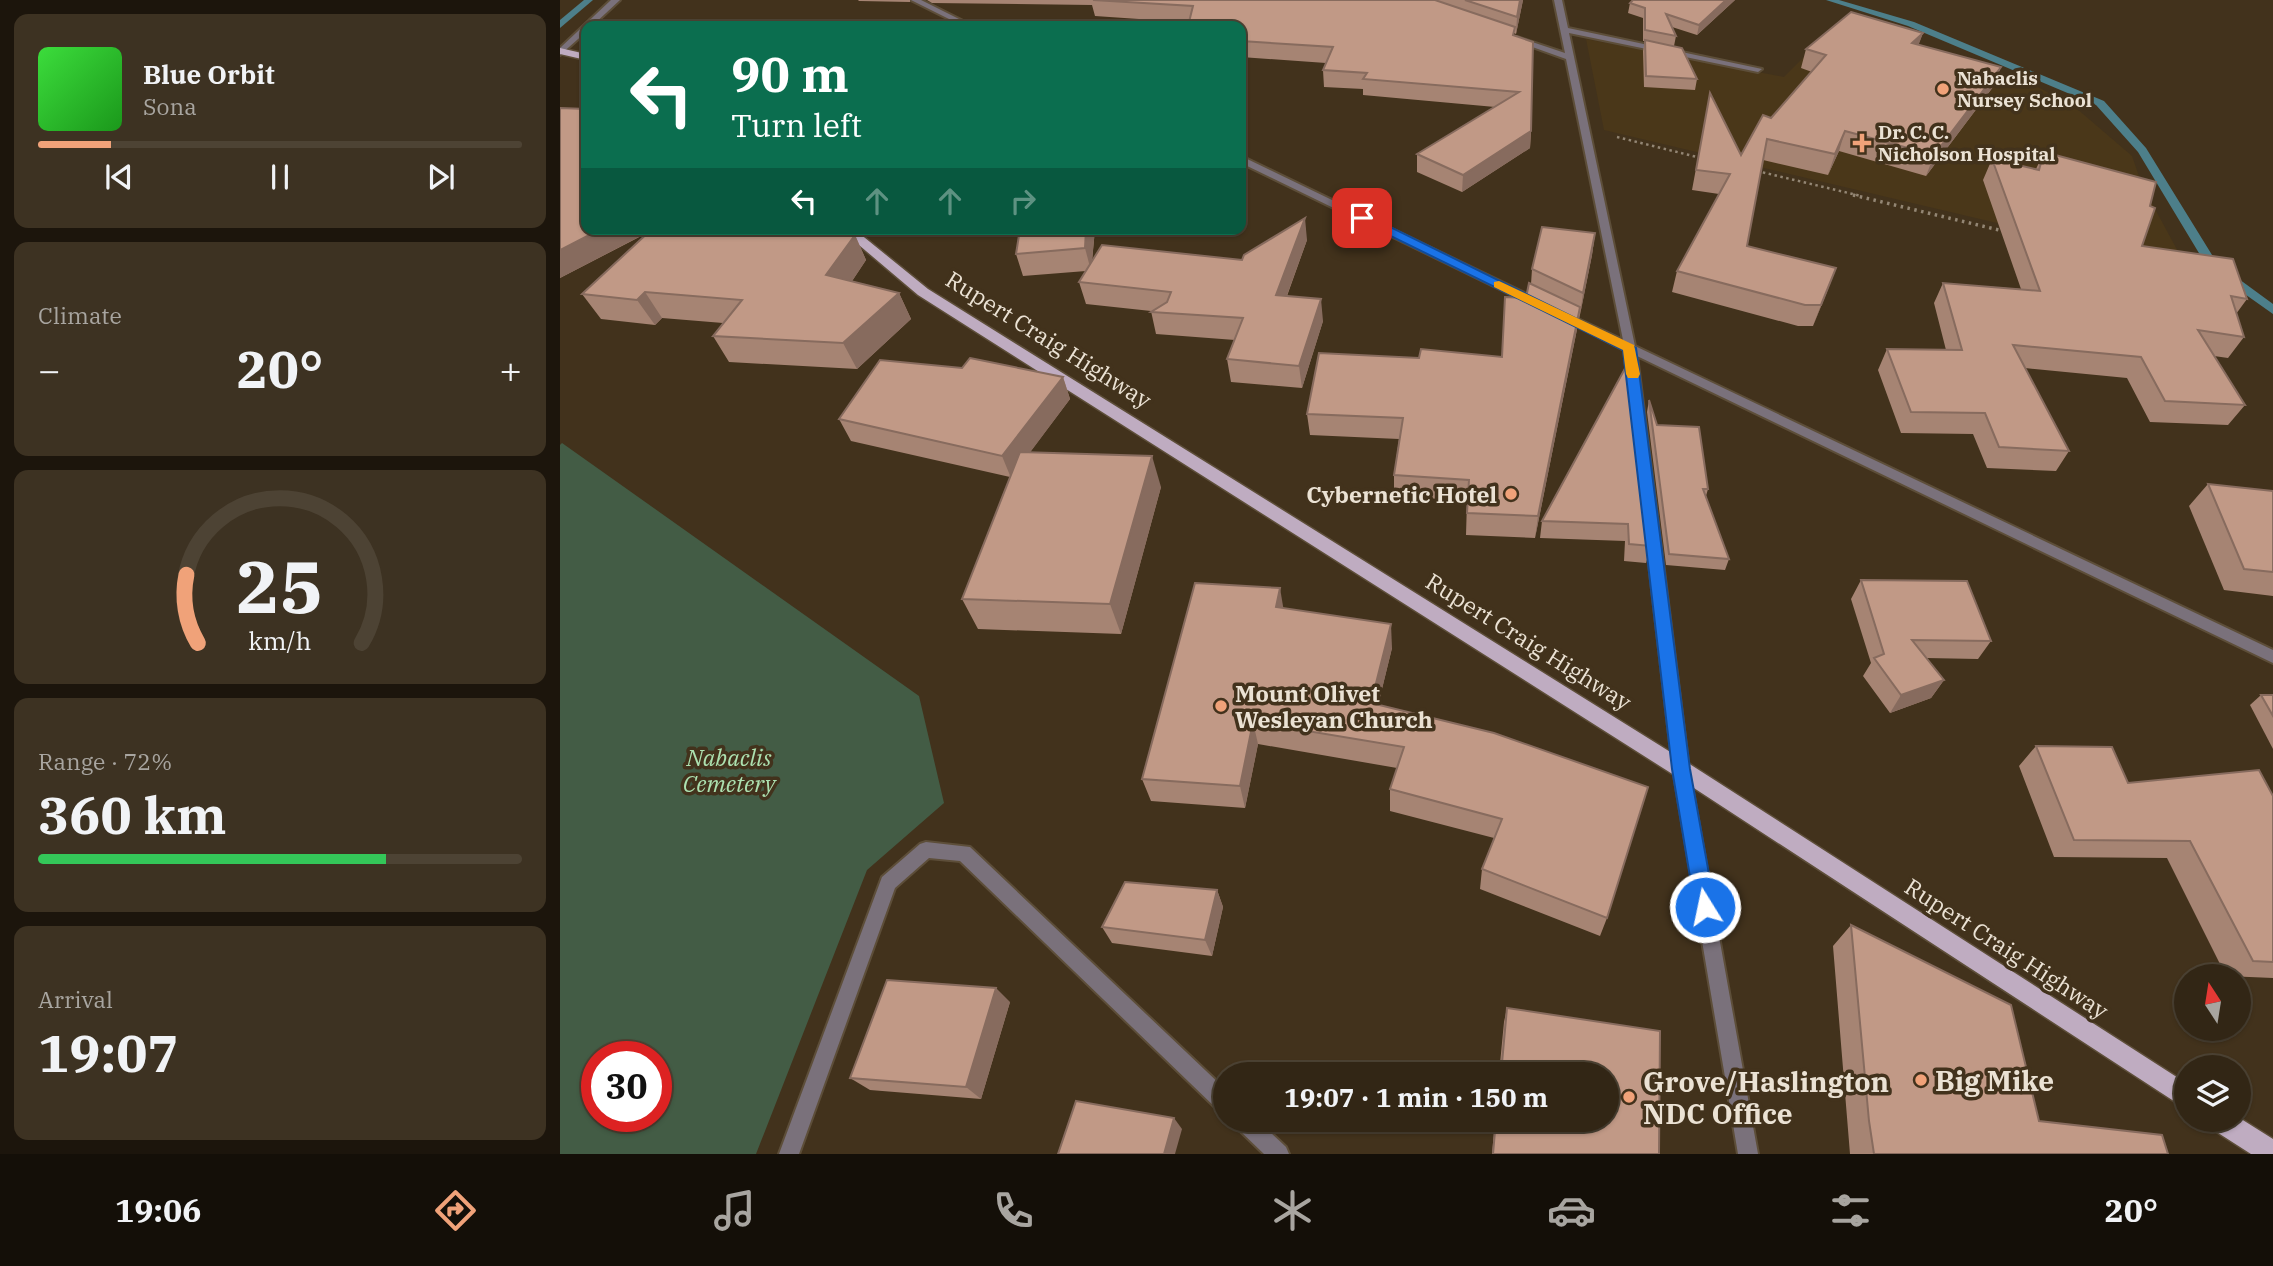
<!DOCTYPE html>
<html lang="en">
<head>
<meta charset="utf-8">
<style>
	:root { --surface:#322615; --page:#3d3222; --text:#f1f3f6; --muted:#a8a5a0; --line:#4d4334; --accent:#f0a279 }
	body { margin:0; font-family:"IBM Plex Serif",serif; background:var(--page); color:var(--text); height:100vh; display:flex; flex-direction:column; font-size:26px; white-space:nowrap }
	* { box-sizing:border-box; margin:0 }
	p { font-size:23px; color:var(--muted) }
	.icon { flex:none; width:38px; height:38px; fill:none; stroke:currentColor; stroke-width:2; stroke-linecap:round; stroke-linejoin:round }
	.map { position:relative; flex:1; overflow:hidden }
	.details { display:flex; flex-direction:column; gap:14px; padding:14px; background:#1c150c; width:560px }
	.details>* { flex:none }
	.hud { position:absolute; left:21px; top:21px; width:665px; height:214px; border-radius:14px; box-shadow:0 2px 5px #0004,0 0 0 2px var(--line); background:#0b6e4f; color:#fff; overflow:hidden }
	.needle { width:46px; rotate:348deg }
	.buttons { position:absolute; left:1614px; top:964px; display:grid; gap:14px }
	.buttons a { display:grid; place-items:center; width:77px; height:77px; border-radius:50%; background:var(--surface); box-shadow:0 2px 5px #0004,0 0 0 2px var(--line); font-size:35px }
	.speed { position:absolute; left:21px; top:1041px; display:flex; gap:14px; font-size:35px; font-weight:700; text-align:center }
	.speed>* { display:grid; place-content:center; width:91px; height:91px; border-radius:50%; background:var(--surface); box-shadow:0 2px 5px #0004,0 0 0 2px var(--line); line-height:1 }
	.speed .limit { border:10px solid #d22; background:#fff; color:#111 }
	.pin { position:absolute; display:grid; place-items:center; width:60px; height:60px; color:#fff; margin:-30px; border-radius:14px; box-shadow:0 4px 10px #0006 }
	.me { position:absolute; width:77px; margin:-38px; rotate:350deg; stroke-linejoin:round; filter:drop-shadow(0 0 5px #0008) }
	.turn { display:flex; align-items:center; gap:24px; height:147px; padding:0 35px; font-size:32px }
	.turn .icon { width:91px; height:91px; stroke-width:2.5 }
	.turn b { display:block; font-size:49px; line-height:60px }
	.lanes { display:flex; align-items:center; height:66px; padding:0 35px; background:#0003; justify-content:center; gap:35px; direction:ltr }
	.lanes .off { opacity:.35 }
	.big { font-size:52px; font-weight:800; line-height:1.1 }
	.details .tile { flex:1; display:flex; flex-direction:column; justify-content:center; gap:10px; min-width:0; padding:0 24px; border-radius:14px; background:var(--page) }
	.details .dial { align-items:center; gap:0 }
	.dial svg { height:182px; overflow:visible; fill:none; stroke:var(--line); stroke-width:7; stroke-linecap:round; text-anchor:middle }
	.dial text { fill:var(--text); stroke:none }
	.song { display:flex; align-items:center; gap:21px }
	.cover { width:84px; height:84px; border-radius:10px; background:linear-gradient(135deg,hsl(120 70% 55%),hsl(120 70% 35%)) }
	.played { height:7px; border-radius:4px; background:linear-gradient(90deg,var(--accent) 15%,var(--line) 15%) }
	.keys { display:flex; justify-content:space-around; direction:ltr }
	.heat { display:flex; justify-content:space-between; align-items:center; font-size:38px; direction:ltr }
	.charge { height:10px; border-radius:5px; background:linear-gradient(90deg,#34c759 72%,var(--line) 0) }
	.trip { position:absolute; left:653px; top:1062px; width:406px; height:70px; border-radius:35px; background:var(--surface); box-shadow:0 2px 5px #0004,0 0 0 2px var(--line); font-weight:800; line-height:70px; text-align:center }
	.dock { display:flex; height:112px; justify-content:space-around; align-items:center; background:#140f08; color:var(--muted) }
	.dock .icon { width:49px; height:49px }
	.dock .current { color:var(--accent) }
	.dock b { font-size:32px; color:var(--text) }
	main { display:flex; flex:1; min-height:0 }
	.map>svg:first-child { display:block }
	.built { fill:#4a3719 }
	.green { fill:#435c45; fill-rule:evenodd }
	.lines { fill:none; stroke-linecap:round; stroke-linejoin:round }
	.stream { fill:#4d7f8a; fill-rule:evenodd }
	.minor-casing { stroke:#5d4e39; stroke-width:4 }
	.primary-casing { stroke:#5d4e39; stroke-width:3 }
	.path-far1 { stroke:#938674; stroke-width:2.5; stroke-dasharray:2.5 3.5; stroke-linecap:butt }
	.path { stroke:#938674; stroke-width:3.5; stroke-dasharray:2.5 4.5; stroke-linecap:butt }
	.minor { fill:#7a717b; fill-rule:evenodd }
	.primary { fill:#bfacc1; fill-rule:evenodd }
	.wall { fill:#a68473 }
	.shaded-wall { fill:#876b5e }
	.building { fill:#c19986; stroke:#876b5e; stroke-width:2 }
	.route { fill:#1a73e8; stroke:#114b97; stroke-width:2 }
	.slow { fill:#f59e0b }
	.poi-dot { fill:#f0a279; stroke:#42321c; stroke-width:2.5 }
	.labels { text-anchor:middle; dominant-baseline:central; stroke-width:7; stroke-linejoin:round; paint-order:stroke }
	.far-poi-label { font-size:19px; font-weight:bold; fill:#ebe2d4; stroke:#42321c; text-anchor:start }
	.street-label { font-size:23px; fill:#ebe2d4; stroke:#42321c }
	.poi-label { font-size:23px; font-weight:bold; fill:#ebe2d4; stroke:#42321c; text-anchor:end }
	.park-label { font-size:23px; font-style:italic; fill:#ace1b0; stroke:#42321c }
	.near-poi-label { font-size:28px; font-weight:bold; fill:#ebe2d4; stroke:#42321c; text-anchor:start }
</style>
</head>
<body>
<main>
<section class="details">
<div class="tile">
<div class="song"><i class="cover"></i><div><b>Blue Orbit</b><p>Sona</p></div></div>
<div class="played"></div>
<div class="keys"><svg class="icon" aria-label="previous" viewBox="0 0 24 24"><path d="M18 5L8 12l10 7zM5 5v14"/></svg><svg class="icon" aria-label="pause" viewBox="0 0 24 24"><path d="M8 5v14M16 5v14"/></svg><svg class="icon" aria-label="next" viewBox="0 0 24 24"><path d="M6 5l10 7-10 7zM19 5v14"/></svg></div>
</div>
<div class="tile"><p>Climate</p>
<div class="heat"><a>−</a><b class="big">20°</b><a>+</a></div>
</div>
<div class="tile dial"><svg viewBox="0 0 100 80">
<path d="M14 69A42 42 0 1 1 86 69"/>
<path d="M14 69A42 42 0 0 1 9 39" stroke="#f0a279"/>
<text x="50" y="56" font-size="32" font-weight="700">25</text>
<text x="50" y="72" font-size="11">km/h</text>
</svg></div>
<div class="tile"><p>Range · 72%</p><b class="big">360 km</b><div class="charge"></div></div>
<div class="tile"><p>Arrival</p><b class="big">19:07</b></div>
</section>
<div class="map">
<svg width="1713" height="1154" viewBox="0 0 1713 1154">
	<rect width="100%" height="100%" fill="#42321c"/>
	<path class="built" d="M1277,24L1478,87L1516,108L1572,156L1582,185L1627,268L1044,130L1026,39L1224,77Z"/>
	<path class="green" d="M2,443L359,696L384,803L307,870L196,1154H0V445ZM37,1057H96V1116H37Z"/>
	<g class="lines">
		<g class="stream">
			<path d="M24,0H33L0,28V20Z"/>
			<path d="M1266,0H1279L1354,22L1544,101L1586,148L1657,263L1713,304V314L1648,268L1578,152L1536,105L1348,26Z"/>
		</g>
		<g class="minor-casing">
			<g id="minor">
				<path d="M51,0H60L32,26H26V32L0,55V48Z"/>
				<path d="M351,0H361L413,26H403Z"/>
				<path d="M994,0H1002L1008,28L1202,69L1198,72L1009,33L1075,346L1713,650V663L1077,356L1129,769L1198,1154H1178L1113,769L1064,350L995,315L997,313H1005L1063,340L1006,59L950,39L957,37L1005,53Z"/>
				<path d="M681,156L987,304L989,306L983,309L979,308L681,163Z"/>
				<path d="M366,842L410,847L665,1089V1113L658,1110L400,861L369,858L335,888L239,1154H219L322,877L360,844Z"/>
				<path d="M673,1120H697L726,1147L729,1154H704L676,1127Z"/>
			</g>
		</g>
		<g class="primary-casing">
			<g id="primary">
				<path d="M0,48L26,54V60L0,54Z"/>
				<path d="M280,229H294L368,289L1128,763L1626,1083V1109L1114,775L358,295Z"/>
				<path d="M1678,1117L1713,1139V1154H1691L1652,1129L1649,1120H1678Z"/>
			</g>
		</g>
		<g class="path-far1">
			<path d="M1057,137L1141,158"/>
			<path d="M1197,171L1301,196"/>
		</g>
		<path class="path" d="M1293,195L1443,231"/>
		<use href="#minor" class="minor"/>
		<use href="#primary" class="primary"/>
	</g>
	<g class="wall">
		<path d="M298,0H350V2L299,1Z"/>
		<path d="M367,0H963L956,34L954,33V35L971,131L970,148L902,192L857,172V154L935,107L803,95V89L764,87L763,70L766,63L681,57V26L535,16L532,5L372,3Z"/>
		<path d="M1175,0L1137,35L1112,27L1116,36L1114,46L1137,79L1135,90L1084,87L1083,51L1085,41H1083V18L1068,13L1070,3Z"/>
		<path d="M1363,33L1358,45L1441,67L1433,87L1366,176L1279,151L1268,175L1203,160L1187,246L1268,289L1253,326H1238L1112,292L1117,271L1159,194L1132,190L1150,93L1181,155L1252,72L1241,68L1246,49Z"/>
		<path d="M0,108L26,229H242L243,232L295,235L306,260L292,281L339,293L351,319L297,369L169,362L153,336L163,323L102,318L95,325L41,319L22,294L91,231L0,278Z"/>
		<path d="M1484,152L1590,206L1582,246L1687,299L1676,314L1684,337L1668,358L1654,356L1685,405L1668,425L1590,422L1567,378L1465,368L1509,451L1496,471L1427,468L1413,434L1341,433L1318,370L1327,349L1386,350L1374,303L1383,283L1461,289L1423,180L1432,159L1476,169Z"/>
		<path d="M535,229L532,262L682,260L747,240L727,296L763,321L742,388L671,382L667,359L675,340L596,334L591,311L526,304L519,282L526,271L463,276L456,254Z"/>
		<path d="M1035,233L1032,255L975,538L906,535L907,501L834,496V475L839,439L750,435L747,414L859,358L942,357L945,297L966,298L971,284L972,269Z"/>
		<path d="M1068,363L1091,546L1086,563L1064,561L1065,541L980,538L982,521Z"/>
		<path d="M503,377L510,399L470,452L601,487L561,634L418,629L402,599L450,477L291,441L279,419Z"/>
		<path d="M1089,400L1097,425L1148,489L1146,496L1169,559L1165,570L1106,565L1087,412Z"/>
		<path d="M1648,484L1713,491V596L1664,590L1629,506Z"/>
		<path d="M1301,580L1431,641L1418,659L1366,658L1384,680L1371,698L1330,713L1303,676L1311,663L1291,599Z"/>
		<path d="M724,608L832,648L818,705L934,733L1047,918L1040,936L920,889L922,869L934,838L830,811V789L837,768L698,744L685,808L591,801L582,779Z"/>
		<path d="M1701,695H1713V749L1690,705Z"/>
		<path d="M1476,746L1568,783L1713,796V978L1666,976L1607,858L1494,857L1459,766Z"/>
		<path d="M657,890L663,907L652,956L552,943L542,927Z"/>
		<path d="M1291,925L1479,1121L1608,1154H1290L1273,946Z"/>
		<path d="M450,1002L421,1099L310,1090L290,1078Z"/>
		<path d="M947,1008L1100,1031L1099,1154H932L935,1120H1046V1074H939L944,1022Z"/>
	</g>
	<g class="shaded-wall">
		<path d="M960,0H963L956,34L957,17Z"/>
		<path d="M1166,0H1175L1137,35L1139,25Z"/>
		<path d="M1363,33L1356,52L1352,43Z"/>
		<path d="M1441,67L1433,87L1366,176L1374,155Z"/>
		<path d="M971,131L970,148L902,192L903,175Z"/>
		<path d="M1285,131L1279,151L1268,175L1275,154Z"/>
		<path d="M745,218L747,240L719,317L716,295Z"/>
		<path d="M41,229H94L0,278V250Z"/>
		<path d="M221,229H242L247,239L219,231Z"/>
		<path d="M526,229H535L531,271L525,248Z"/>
		<path d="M1035,233L1032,255L1020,315L1023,293Z"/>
		<path d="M295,235L306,260L279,301L266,275Z"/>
		<path d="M1276,268L1268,289L1253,326L1261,305Z"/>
		<path d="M85,292L102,318L95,325L77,300Z"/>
		<path d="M339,293L351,319L297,369L283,343Z"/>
		<path d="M761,299L763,321L742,388L739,366Z"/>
		<path d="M1020,307L1017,329L975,538L978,516Z"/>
		<path d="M503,377L510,399L451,478L442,456Z"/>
		<path d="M592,456L601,487L561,634L550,604Z"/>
		<path d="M720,588L724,612L716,607Z"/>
		<path d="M831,624L832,648L813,726L811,703Z"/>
		<path d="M1384,680L1371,698L1330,713L1341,695Z"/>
		<path d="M693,722L698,744L685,808L680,786Z"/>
		<path d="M657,890L663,907L652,956L645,940Z"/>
		<path d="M436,988L450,1002L421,1099L406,1087Z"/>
		<path d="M614,1118L622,1129L615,1154H604Z"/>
	</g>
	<g class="building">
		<path d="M533,0H875L955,27L953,35L973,42L971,131L903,175L857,154L959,92L803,79L807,73L763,70L773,47L681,41V26H628L633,6Z"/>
		<path d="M905,0H960L957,17Z"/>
		<path d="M1073,0H1166L1139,25L1106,14L1116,36L1085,30V8L1070,3Z"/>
		<path d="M1291,12L1363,33L1352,43L1441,67L1374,155L1285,131L1275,154L1207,139L1187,246L1276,268L1261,305H1245L1117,271L1170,174L1136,170L1150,93L1181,155L1203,115L1211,118L1266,55L1246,49Z"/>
		<path d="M1085,40L1122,48L1137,79L1086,76Z"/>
		<path d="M0,108L26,109V229H41L0,250Z"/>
		<path d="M1484,152L1596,182L1590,206L1595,208L1582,246L1673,259L1687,299L1671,296L1684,337L1638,330L1685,405L1605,401L1581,357L1453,345L1509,451L1439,447L1425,413L1351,412L1327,349L1402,350L1383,283L1480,291L1432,159L1479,170Z"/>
		<path d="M745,218L716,295L761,299L739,366L667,359L683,318L591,312L607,302L611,292L519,282L542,245L682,260L684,255Z"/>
		<path d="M982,227L1035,233L1023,293L972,269Z"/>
		<path d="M92,229H221L219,231L295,235L266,275L339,293L283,343L153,336L182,300L85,292L77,300L22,294Z"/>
		<path d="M460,229H526L525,248L456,254Z"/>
		<path d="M969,283L1020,307L978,516L907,513L909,480L834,475L843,418L747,414L759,353L859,358L861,349L942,357L945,297L966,298Z"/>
		<path d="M410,358L503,377L442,456L279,419L320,360L402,368Z"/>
		<path d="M1068,363L1091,546L1069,544L1068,524L982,521Z"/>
		<path d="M1089,400L1097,425L1139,427L1148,489H1143L1169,559L1109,554Z"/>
		<path d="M460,452L592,456L550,604L402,599Z"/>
		<path d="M1648,484L1713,491V572L1684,569Z"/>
		<path d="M1301,580L1407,581L1431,641L1352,640L1384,680L1341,695L1314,658L1324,654Z"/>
		<path d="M635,583L720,588L716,607L831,624L811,703L934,733L1088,787L1047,918L922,869L942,819L830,789L844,747L693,722L680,786L582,779Z"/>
		<path d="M1701,695H1713V716Z"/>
		<path d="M1476,746L1552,747L1568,783L1699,770L1713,796V962L1693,961L1630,841L1514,840Z"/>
		<path d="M565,882L657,890L645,940L542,927Z"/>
		<path d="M1291,925L1451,1005L1479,1121L1602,1135L1608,1154H1314L1309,1121Z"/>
		<path d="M327,980L436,988L406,1087L290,1078Z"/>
		<path d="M947,1008L1100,1031L1099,1154H933L936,1120H1046V1074H941Z"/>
		<path d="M516,1101L614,1118L604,1154H498Z"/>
	</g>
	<path class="route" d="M798,215H806L1076,348L1130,769L1155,907L1152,914L1145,916L1138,914L1135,907L1112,769L1063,350L798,220Z"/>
	<path class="slow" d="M939,281L1074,345L1080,374L1078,378H1068L1066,374L1063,350L934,287V282Z"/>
	<g class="poi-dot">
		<circle cx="1383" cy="89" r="7"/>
		<path d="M1298.5 132.5h7v7h7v7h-7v7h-7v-7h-7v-7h7z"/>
		<circle cx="951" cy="494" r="7"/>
		<circle cx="661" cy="706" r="7"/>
		<circle cx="1361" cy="1080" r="7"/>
		<circle cx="1069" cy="1097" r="7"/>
	</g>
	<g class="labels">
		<g class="far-poi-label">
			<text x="1397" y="78">Nabaclis<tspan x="1397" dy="22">Nursey School</tspan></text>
			<text x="1318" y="132">Dr. C. C.<tspan x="1318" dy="22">Nicholson Hospital</tspan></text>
		</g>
		<g class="street-label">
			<text transform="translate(489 339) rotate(32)">Rupert Craig Highway</text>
			<text transform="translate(969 641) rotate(32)">Rupert Craig Highway</text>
			<text transform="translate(1447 948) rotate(33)">Rupert Craig Highway</text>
		</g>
		<g class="poi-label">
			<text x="937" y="494">Cybernetic Hotel</text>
			<text x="675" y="693" text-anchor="start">Mount Olivet<tspan x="675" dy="26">Wesleyan Church</tspan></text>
		</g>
		<g class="park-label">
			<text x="169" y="757">Nabaclis<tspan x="169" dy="26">Cemetery</tspan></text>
		</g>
		<g class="near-poi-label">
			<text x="1375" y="1080">Big Mike</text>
			<text x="1083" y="1081">Grove/Haslington<tspan x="1083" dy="32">NDC Office</tspan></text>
		</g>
	</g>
</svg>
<div class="buttons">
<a><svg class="needle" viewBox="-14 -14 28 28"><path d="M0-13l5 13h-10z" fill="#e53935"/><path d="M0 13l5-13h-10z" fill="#a8a5a0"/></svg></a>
<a><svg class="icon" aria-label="layers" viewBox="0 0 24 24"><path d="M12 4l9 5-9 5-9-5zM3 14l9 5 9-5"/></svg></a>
</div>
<div class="speed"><div class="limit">30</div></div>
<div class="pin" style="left:802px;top:218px;background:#d93025"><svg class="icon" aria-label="arrive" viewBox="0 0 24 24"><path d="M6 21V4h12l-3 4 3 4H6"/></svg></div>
<svg class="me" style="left:1145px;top:907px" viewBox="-20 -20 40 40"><circle r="17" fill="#1a73e8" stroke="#fff" stroke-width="3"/><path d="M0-11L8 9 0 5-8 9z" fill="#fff"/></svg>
<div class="trip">19:07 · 1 min · 150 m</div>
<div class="hud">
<div class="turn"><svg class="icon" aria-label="left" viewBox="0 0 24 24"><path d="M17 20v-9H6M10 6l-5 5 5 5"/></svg><div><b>90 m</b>Turn left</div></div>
<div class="lanes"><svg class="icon" aria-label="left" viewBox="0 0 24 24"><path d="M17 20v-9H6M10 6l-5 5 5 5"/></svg><svg class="icon off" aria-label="ahead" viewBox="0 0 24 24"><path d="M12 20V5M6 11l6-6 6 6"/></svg><svg class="icon off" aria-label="ahead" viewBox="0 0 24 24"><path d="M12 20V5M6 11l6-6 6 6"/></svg><svg class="icon off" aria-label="right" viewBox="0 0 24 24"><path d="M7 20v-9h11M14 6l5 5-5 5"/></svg></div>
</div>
</div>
</main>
<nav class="dock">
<b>19:06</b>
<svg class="icon current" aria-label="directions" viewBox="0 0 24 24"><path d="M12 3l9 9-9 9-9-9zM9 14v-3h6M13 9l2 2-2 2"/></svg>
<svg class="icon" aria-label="music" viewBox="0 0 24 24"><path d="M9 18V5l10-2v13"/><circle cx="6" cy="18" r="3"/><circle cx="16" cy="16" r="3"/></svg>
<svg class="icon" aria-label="phone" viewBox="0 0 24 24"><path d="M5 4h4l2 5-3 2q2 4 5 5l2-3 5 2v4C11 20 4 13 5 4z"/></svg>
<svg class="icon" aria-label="climate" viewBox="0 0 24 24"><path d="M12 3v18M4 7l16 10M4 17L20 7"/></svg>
<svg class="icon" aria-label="car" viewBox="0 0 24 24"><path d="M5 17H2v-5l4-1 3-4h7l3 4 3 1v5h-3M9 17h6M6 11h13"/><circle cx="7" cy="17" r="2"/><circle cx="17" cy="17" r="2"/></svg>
<svg class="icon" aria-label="filters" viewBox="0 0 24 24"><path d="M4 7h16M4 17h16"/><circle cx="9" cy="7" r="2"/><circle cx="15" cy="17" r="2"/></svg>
<b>20°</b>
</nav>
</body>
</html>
